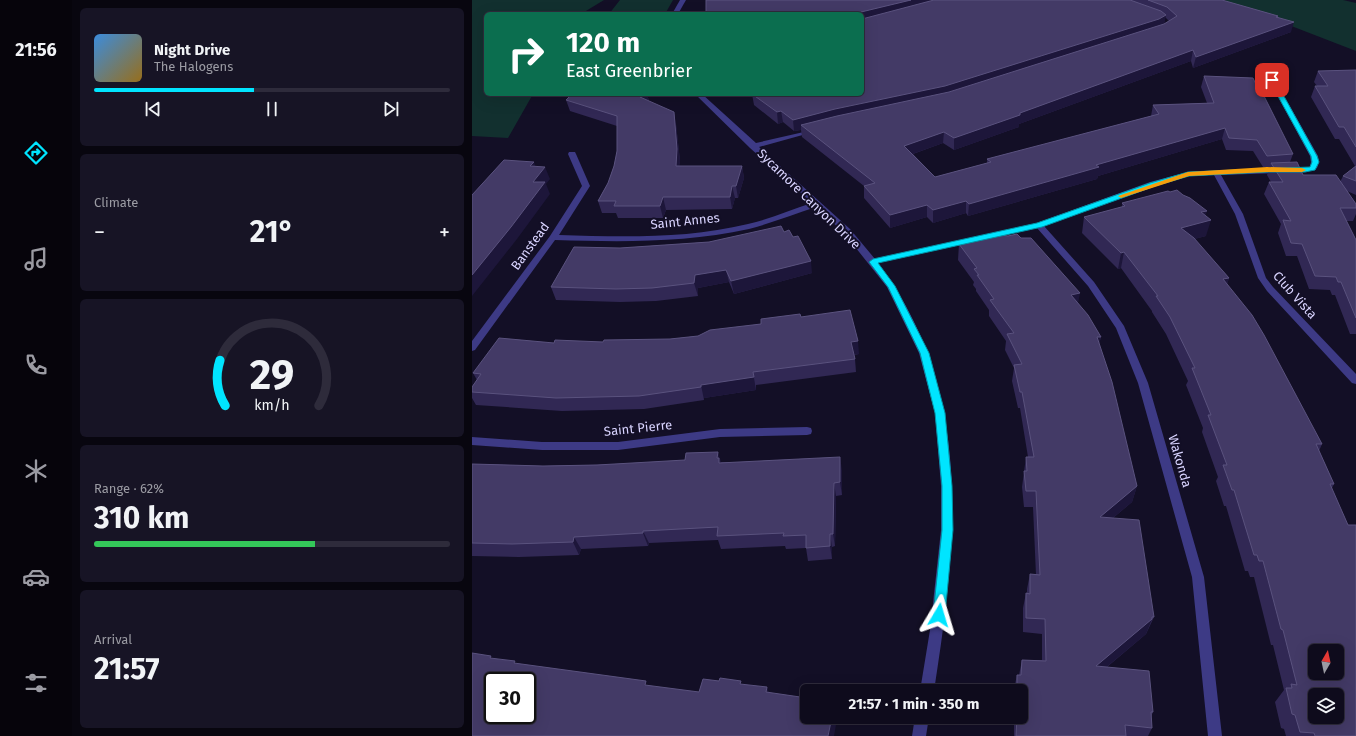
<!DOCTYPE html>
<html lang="en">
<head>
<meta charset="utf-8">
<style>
	:root { --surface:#0e0b1c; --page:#171425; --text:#f1f3f6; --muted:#9b9ba3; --line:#2e2b3b; --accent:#00e5ff }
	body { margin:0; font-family:"Fira Sans",sans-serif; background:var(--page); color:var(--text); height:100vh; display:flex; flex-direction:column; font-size:15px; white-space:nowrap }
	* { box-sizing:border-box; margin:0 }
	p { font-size:13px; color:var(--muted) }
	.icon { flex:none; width:22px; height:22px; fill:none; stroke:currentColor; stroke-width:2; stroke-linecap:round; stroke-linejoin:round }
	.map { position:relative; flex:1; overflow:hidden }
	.sheet { display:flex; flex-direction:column; gap:8px; padding:8px; background:#08060f; width:400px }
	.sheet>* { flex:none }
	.hud { position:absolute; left:12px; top:12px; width:380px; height:84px; border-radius:6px; box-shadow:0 4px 16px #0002,0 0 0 1px var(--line); background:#0b6e4f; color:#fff; overflow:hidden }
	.needle { width:26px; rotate:9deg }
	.buttons { position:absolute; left:836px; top:644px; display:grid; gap:8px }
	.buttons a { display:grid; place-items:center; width:36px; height:36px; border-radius:6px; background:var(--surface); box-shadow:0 4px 16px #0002,0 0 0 1px var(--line); font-size:20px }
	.speed { position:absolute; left:12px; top:672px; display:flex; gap:8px; font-size:20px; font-weight:700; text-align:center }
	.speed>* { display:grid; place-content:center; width:52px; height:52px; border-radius:50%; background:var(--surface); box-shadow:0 4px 16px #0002,0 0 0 1px var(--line); line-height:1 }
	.speed .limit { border:2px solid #111; border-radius:6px; background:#fff; color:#111 }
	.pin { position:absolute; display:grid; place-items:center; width:34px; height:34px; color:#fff; margin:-17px; border-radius:8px; box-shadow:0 2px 6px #0006 }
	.me { position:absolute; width:44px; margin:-22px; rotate:7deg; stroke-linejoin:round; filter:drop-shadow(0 0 3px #0008) }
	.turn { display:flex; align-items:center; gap:14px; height:84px; padding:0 16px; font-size:18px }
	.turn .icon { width:52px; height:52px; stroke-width:2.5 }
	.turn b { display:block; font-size:28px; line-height:34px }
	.big { font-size:30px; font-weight:700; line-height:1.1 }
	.sheet .card { flex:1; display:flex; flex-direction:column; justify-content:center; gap:6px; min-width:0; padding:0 14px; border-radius:6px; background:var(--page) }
	.sheet .dial { align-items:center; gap:0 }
	.dial svg { height:104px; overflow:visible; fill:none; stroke:var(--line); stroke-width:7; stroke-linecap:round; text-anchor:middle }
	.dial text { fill:var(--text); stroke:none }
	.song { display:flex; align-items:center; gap:12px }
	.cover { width:48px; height:48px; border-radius:6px; background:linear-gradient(135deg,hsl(210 70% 55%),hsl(40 70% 35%)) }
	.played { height:4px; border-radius:2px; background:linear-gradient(90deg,var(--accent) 45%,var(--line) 45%) }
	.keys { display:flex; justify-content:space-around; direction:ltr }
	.heat { display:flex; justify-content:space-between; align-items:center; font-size:22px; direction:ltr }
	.charge { height:6px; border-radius:3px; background:linear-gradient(90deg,#34c759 62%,var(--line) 0) }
	.trip { position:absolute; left:328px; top:684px; width:228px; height:40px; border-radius:6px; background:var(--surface); box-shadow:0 4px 16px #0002,0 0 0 1px var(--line); font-weight:700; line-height:40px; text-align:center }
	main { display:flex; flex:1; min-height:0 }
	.tab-bar { display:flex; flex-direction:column; width:72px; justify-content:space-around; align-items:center; background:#06040b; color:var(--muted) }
	.tab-bar .icon { width:28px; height:28px }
	.tab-bar .selected { color:var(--accent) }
	.tab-bar b { font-size:18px; color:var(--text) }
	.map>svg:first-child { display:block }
	.green { fill:#12302f }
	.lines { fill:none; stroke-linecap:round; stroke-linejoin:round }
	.minor { fill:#3d3a85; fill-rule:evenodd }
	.wall { fill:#312854; fill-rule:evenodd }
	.shaded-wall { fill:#1d163a }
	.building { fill:#433a66; stroke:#5a527e; fill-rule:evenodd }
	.route { fill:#00e5ff; stroke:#0095a6 }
	.slow { fill:#f59e0b }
	.labels { text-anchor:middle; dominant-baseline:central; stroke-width:4; stroke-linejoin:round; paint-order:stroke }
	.street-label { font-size:13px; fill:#d9d4ff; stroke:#130f26 }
</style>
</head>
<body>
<main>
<nav class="tab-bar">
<b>21:56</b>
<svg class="icon selected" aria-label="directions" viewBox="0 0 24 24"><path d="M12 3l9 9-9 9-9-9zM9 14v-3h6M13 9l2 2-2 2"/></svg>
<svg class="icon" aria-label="music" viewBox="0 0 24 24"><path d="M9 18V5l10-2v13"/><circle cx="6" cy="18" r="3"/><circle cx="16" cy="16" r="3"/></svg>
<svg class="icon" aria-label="phone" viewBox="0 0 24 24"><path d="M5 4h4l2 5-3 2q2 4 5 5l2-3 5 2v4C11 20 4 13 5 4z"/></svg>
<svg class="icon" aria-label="climate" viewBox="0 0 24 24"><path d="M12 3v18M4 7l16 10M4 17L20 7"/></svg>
<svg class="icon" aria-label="car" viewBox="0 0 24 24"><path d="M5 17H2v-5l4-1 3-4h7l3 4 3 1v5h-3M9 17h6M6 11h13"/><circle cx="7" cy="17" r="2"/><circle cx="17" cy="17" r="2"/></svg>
<svg class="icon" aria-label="filters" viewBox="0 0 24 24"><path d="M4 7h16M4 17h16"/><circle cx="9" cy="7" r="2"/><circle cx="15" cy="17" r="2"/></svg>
</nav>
<section class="sheet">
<div class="card">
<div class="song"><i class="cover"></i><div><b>Night Drive</b><p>The Halogens</p></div></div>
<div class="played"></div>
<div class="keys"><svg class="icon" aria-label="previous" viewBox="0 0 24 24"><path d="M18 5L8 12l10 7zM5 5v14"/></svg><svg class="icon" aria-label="pause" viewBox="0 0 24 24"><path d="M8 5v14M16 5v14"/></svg><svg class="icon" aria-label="next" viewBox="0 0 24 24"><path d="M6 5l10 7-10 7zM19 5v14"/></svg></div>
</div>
<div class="card"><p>Climate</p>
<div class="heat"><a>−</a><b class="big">21°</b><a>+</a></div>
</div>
<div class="card dial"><svg viewBox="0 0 100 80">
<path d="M14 69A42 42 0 1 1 86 69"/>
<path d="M14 69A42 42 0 0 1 10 34" stroke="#00e5ff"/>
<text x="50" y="56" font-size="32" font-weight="700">29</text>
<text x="50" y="72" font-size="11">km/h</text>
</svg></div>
<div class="card"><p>Range · 62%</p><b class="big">310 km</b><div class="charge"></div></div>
<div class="card"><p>Arrival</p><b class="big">21:57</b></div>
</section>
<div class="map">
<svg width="884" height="736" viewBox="0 0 884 736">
	<rect width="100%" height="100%" fill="#130f26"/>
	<g class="green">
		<path d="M0,0H132L109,14H14V94H61L36,138L0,136Z"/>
		<path d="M148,0H201L193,14H137Z"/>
		<path d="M752,0H871L884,3V51Z"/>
	</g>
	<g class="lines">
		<g class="minor">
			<path d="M208,0H214L206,14H200Z"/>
			<path d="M800,78L803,80L846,156L847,162L845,168L833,172L749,175L771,214L794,278L801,287L884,374V384L880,383L795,291L786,278L763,214L742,175L716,176L684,186L572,226L622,282L652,326L676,383L732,577L750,736H736L720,577L666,383L644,328L616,286L565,228L406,263C503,391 485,543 462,691H448L458,630L469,530V486L463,413L447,353L415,287L372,233L344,207C322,214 300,223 277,229C213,243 149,242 83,240L3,350L0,351V341L78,236L110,186L96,154L97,152H103L104,154L118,186L87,235C150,237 214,239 276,224C298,219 318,210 340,203L278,148L223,94H230L284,143L345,129V131L287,147L378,229L403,259L565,223L678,182L716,172L838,167L839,162L838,156L797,80Z"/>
			<path d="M335,427L339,428L340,431L339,434L335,435L248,437L146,450H70L0,445V437L70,442H146L248,429Z"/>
			<path d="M443,717H457L454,736H440Z"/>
		</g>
	</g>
	<g class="wall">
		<path d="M234,0H750L806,16V17L819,32L721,68L719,61L547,124V127L482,150L471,143L441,154L463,177L515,163V159L679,116L681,105L735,103L729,87L732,76L788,93L821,154L818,162L831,175L868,182L871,176L883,166L867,139H863L839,97L843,86H845L842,82L846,71L884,70V195L875,191L884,204V214L881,221H874L884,240V334H878L863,295H860L858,290L837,289L825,256H814L806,233L809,224L792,194L797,182H799L795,175L798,167H791L781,151L754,150L750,139L626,176L625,179L496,216L494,213L461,223L455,217L418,228L392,198V186L330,137L329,130L322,131L311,122L306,124L282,105L280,94H390ZM693,17L697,21L692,24Z"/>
		<path d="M100,94H175L177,101L204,124L208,161L207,166H270L272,178L266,198H263L260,209L194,210L191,218H146L144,213H130L126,201L136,183L142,166L145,151V126L98,111L94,100Z"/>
		<path d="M650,203L733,215L734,236L722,239L757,278L755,284L850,444L847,451L862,484L860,488L884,736H814L812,729L809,728L803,702L812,690L801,645H799L782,577H778L776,571H773L754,506H752L744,481L746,477L730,432L731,428L714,385L716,381L694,334L680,312V311L649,268L646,269L610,233L612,217L650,207Z"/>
		<path d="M312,232L340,273L262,294L257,282L226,288V296L184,301L148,302L84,300L79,287L148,248L237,242Z"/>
		<path d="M487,244L606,303L629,337L627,344L665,486L660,502L641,518L682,617L674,634L635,667L681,712L679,717L680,728L676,736H542V717H549V691H542V689L545,675H547L550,660H570V634L551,632V608L554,593H555V589L558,574L564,575L561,507H552L550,487L554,457H556L548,408H546L540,381L542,368L533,350L534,341L517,316V310L504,291V289L501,285L502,282L486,260Z"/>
		<path d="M329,317L387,354L382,355L383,359L384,372L284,385V390L232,398V400L172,409L90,411L4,405L0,398V387L5,380L1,373L82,343L131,342L198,339L226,336L289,324Z"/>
		<path d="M249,462L370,470V495L364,496L363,546L360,547V559L336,561L334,548L314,549L313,546L249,549L246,540L177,543L176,546L109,549L107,555L47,557L0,556V464L71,466Z"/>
	</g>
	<g class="shaded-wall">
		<path d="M439,0H478L390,22V14H389V12Z"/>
		<path d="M694,15L692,26L473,98L329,125V130L322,131L321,120Z"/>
		<path d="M822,22L819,32L721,68L724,57Z"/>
		<path d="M721,50L719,61L547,124V127L482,150V138L548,113Z"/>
		<path d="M174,94H175L178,105L168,97Z"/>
		<path d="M309,111L311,122L306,124L305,112Z"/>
		<path d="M202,112L204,124L208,161L206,178L204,166Z"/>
		<path d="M753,128L750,139L626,176L625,179L496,216L497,204L624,165Z"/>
		<path d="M472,132L471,143L432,157V146Z"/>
		<path d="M62,162L66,174L58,166Z"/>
		<path d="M270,166L272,178L266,198L264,186Z"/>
		<path d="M73,167L78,179L74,184L78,194L45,239L0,296V275L61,182Z"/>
		<path d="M260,186L263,198L260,209L258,197Z"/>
		<path d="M191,197L194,210L191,218L188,206Z"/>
		<path d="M494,201V213L461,223V210Z"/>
		<path d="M455,205V217L418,228V215Z"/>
		<path d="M735,211L731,222L739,220L734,236L704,244L709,228L729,212Z"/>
		<path d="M652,252L649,268L646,269L649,253Z"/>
		<path d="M339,261L340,273L262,294L259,281Z"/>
		<path d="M254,270L257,282L226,288V296L222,283L223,275Z"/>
		<path d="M757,278L752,295L751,279Z"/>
		<path d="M608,293L605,309L599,295Z"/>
		<path d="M625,337H629L625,353Z"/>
		<path d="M386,341L387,354L380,355L379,342Z"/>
		<path d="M281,372L284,390L232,398V400L229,385Z"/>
		<path d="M246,452L250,465V476L245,458Z"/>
		<path d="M368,457L370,470V495L368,482Z"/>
		<path d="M362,483L364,496L363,546L361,534Z"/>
		<path d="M665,486L660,502L623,533L628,517Z"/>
		<path d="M171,531L177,543L176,546L171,533Z"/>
		<path d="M358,534L360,547V559L358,546Z"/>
		<path d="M102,537L109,549L107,555L101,542Z"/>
		<path d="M680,619L674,634L619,680L624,666Z"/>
		<path d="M295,687L300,702L294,692Z"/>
		<path d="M360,717H365V719L362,736H356Z"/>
	</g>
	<g class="building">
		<path d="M234,0H439L389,12V14H234Z"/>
		<path d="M462,0H658L689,11L694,15L687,19L473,86L363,109L321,120L309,111L305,112L280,94H390V19Z"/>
		<path d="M676,0H750L806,16L804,17L822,22L724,57L721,50L548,113V115L482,138L472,132L432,146L463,177L519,162L515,159L687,114L681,105L742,103L732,76L781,78L788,93L791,94L821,154L795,156L785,140L757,138L753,128L624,165L627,167L497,204L494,201L461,210L455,205L418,215L392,186L403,183L329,125L365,116L477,92L692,24L705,16L695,7Z"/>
		<path d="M884,70V147L872,127H867L843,86H856L846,71Z"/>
		<path d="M100,94H174L168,97L202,112L205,149L204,166H270L264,186H260L258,197H191L188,206H142L144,201H126L136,183L142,166L145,151V116L94,100Z"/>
		<path d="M32,160L62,162L58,166L73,167L61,182H73L39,227L0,275V195Z"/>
		<path d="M825,162L831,175H864L884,204V208H868L884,240V318L869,282H866L864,277L843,276L830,244L819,243L811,220L819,221L797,182H811L799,163Z"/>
		<path d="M884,166V181L871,176Z"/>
		<path d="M705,190L711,195L718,198L735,211L729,212L739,220L709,228L722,238L757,278L751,279L780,315L792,335L850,444H844L862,484H858L876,525H884V736H843L842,733L828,732L823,715L820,714L814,688H820L819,684L825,685L811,630L809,629L791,561H787L785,555H782L762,490H760L751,465H755L736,415H739L720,368H723L698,317L684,296H686L652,252L649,253L612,217L653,206L650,203L696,191L698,192ZM843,651H865V673H843ZM843,695H865V717H843Z"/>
		<path d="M309,226L312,232L317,230L321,237L326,236L339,261L259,281L254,270L223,275L222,283L180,288L144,289L79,287L102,247L148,248L237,242Z"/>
		<path d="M545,234L549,238H559L608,293L599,295L616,315L629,337H625L640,382L665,486L628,517L667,520L682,617H680V619L624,666L677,671L681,712H679L680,728L653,725L654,736H544L545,717H549V691H545V675H549L550,660L574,661L573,619L554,618V593L558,594V574L568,575L564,491H554L552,471H555L554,457H562L550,392H548L542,365L550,364L535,334L542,333L518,300L522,299L505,275H507L502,269L505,268L487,244L529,235L536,236Z"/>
		<path d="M378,310L386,341L379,342L383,359L281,372L282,377L229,385V387L167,396L84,398L0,392V387L9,374L1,373L27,338L82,343L83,340L131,342L132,340L198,339L226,336L238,330L289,324V319L328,314L329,317Z"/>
		<path d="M246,452L245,458H247V463L368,457V482L362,483L361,534H358V546L334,548V535L311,536L312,533L245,536L246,527L171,531V533L102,537L101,542L40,544L0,543V464L71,466L125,465L213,460L214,453Z"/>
		<path d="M0,653L19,656L18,658L43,661L42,663L174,681L173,685L227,692L231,679L247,681L248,678L269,681L268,684L295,687L294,692L335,698V717H360L356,736H0ZM21,681H55V715H21Z"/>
	</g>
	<path class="route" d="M800,78L803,80L845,156L847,162L843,170L833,172H795L717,176L683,186L570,227L406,263L423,286L457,353L473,413L480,486L481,530L473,615L472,619L467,620L463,619L461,615L470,530V486L463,413L448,353L416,287L397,262L401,259L565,223L678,183L716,172L838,167L840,162L839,156L797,80Z"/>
	<path class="slow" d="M795,167L830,168L834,170L830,172H795L717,176L652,197L649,198L646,196L716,172Z"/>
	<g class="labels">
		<g class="street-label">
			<text transform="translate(337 199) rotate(44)">Sycamore Canyon Drive</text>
			<text transform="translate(213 221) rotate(-6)">Saint Annes</text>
			<text transform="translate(58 246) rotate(-54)">Banstead</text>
			<text transform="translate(823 295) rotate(48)">Club Vista</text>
			<text transform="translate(166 428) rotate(-6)">Saint Pierre</text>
			<text transform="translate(708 461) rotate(74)">Wakonda</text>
		</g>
	</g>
</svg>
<div class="buttons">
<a><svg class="needle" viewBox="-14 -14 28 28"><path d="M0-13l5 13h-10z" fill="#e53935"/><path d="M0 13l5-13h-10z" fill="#9b9ba3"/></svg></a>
<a><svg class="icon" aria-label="layers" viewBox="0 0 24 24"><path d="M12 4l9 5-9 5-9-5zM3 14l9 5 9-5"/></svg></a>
</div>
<div class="speed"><div class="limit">30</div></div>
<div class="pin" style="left:800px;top:80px;background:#d93025"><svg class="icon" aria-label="arrive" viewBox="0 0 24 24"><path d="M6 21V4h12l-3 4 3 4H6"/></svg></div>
<svg class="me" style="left:467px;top:615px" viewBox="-20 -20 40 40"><path d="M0-17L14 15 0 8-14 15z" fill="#00e5ff" stroke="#fff" stroke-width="4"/></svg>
<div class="trip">21:57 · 1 min · 350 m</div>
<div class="hud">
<div class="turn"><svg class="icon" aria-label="right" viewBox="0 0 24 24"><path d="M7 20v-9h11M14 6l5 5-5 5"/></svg><div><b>120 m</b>East Greenbrier</div></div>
</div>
</div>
</main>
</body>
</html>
